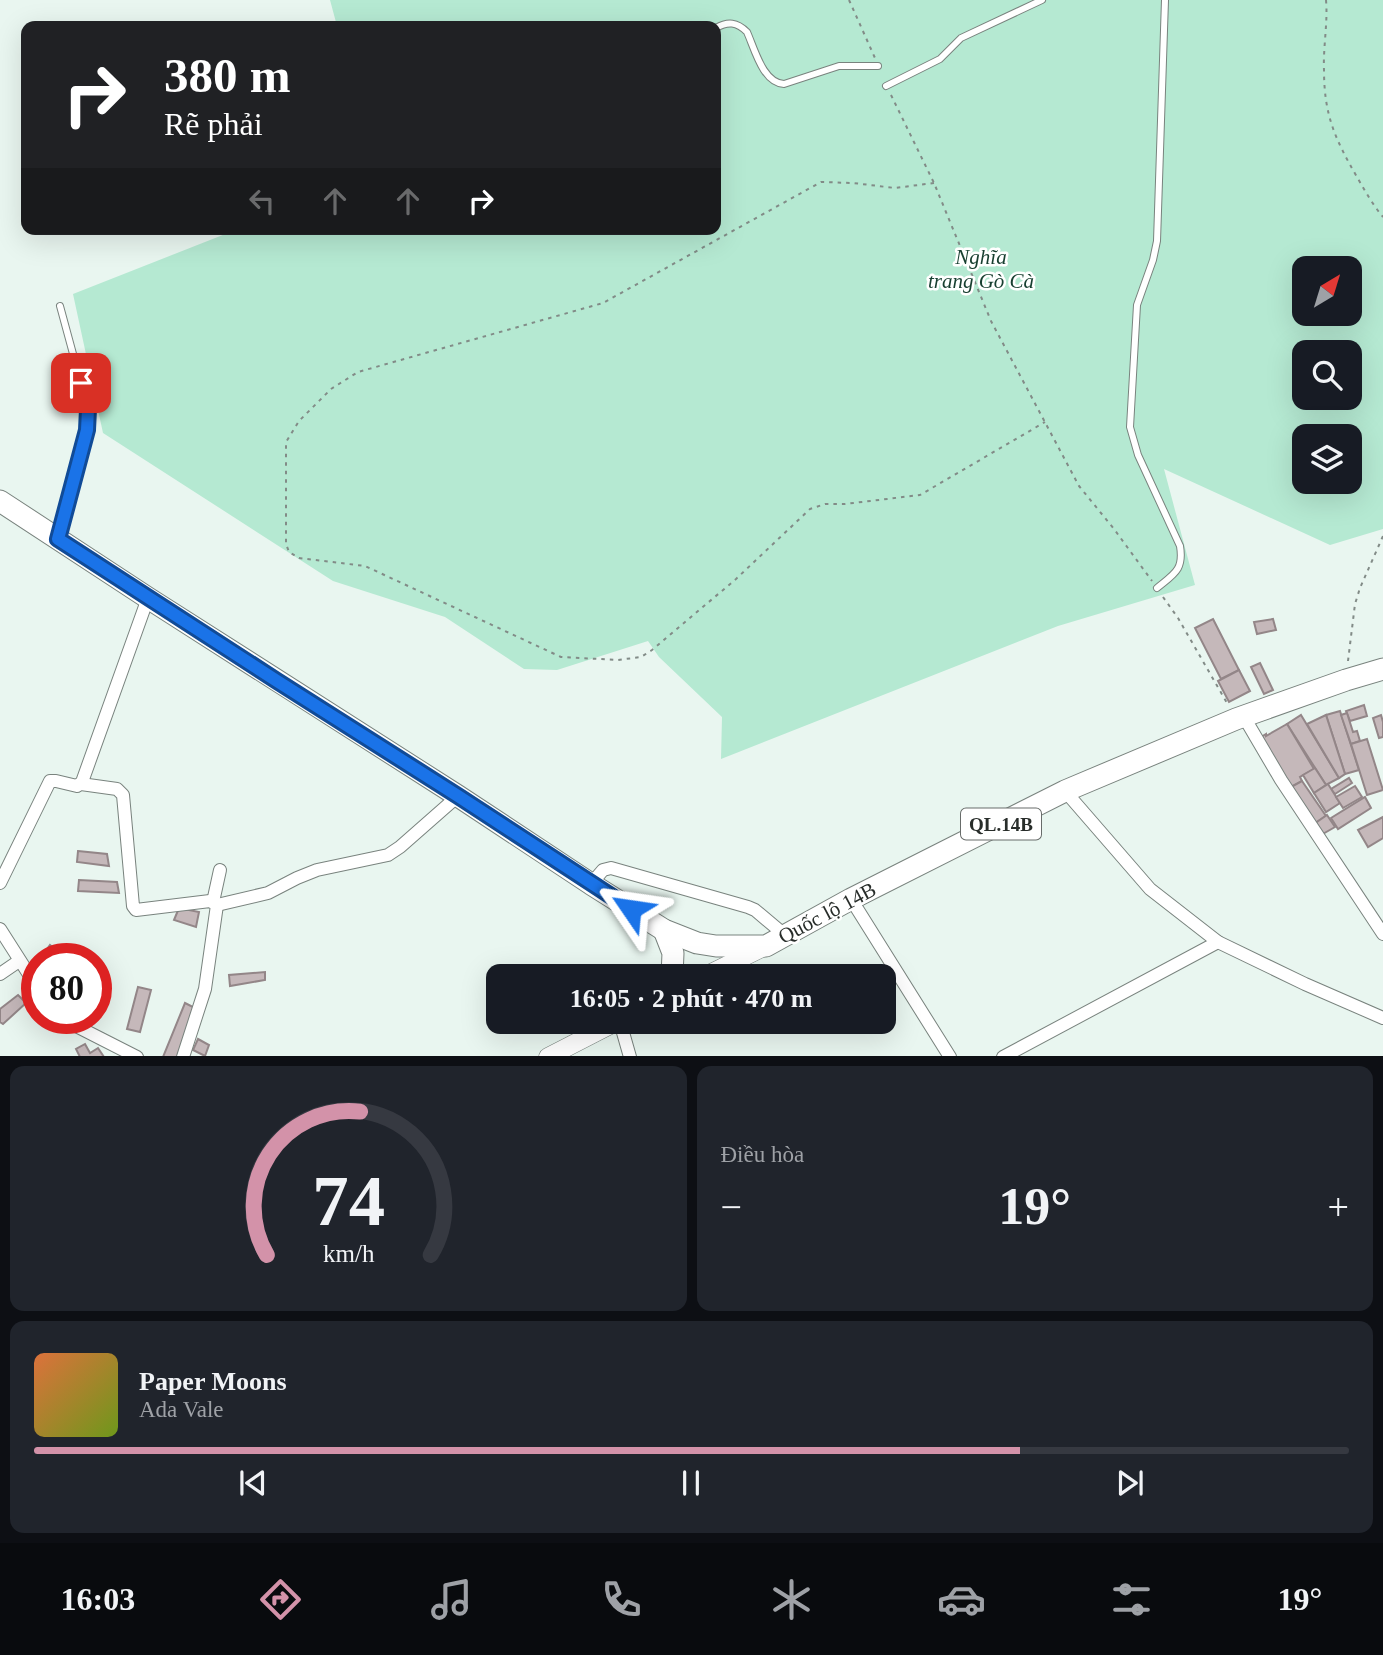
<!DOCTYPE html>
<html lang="vi">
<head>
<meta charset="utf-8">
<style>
	:root { --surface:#171b24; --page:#20242c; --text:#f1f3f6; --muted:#9ea1a6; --line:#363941; --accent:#d392a9 }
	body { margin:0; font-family:Georgia,serif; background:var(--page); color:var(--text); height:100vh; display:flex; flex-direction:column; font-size:26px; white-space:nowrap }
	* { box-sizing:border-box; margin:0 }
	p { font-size:23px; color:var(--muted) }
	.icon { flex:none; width:38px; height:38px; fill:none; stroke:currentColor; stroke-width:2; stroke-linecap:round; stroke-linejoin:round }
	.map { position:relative; height:1056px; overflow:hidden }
	.panel { display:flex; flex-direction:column; gap:10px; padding:10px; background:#0d0f14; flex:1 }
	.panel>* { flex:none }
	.banner { position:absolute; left:21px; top:21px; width:700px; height:214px; border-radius:14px; box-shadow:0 7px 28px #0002; background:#202124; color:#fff; overflow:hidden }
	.needle { width:46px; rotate:38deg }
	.buttons { position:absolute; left:1292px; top:256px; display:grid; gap:14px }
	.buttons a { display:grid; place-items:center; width:70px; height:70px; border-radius:14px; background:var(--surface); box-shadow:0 7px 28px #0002; font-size:35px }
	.speed { position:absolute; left:21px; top:943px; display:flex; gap:14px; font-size:35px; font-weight:700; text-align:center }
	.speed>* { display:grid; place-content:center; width:91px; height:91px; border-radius:50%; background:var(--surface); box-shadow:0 7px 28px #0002; line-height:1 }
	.speed .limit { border:10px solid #d22; background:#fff; color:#111 }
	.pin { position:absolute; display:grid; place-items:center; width:60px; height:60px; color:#fff; margin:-30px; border-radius:14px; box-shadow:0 4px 10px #0006 }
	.me { position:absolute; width:77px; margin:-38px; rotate:302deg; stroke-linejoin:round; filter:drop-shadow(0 0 5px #0008) }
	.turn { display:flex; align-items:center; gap:24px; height:147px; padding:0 28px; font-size:32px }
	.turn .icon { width:91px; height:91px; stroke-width:2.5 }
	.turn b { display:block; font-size:49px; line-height:60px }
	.lanes { display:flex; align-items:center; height:66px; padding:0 28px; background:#0003; justify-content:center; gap:35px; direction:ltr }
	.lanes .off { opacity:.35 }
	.big { font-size:52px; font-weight:700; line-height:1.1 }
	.panel .tile { flex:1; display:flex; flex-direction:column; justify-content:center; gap:10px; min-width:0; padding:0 24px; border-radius:14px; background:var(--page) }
	.panel .dial { align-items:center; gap:0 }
	.dial svg { height:182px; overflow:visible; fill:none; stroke:var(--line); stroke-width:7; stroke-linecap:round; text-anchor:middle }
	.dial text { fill:var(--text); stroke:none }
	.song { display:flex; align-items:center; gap:21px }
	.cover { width:84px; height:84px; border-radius:10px; background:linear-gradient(135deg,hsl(20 70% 55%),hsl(80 70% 35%)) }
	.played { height:7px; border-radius:4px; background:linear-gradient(90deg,var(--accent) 75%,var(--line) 75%) }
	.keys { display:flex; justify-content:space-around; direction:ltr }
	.heat { display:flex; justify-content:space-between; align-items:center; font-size:38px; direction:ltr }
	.panel .tiles { flex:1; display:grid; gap:10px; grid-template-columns:1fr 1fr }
	.tile:last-child { grid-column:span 2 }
	.trip { position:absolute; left:486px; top:964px; width:410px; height:70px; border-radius:14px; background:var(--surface); box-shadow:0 7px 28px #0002; font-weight:700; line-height:70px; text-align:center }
	.dock { display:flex; height:112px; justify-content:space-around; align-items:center; background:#090b0e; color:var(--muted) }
	.dock .icon { width:49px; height:49px }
	.dock .selected { color:var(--accent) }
	.dock b { font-size:32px; color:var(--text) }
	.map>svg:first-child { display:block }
	.green { fill:#b5e9d2; fill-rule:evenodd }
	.building { fill:#c5b8ba; stroke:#938688; stroke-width:2 }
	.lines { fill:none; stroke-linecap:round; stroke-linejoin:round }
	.service-casing { stroke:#79837e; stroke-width:8 }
	.minor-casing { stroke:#79837e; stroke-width:14 }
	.secondary-casing { stroke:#79837e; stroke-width:19 }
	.trunk-casing { stroke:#79837e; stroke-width:23 }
	.path { stroke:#828b87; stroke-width:2; stroke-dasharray:3.5 5; stroke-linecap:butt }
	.service { stroke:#fff; stroke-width:6 }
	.minor { stroke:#fff; stroke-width:12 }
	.secondary { stroke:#fff; stroke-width:18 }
	.trunk { stroke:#fff; stroke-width:21 }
	.route-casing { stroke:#114b97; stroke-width:18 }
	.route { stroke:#1a73e8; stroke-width:12 }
	.labels { text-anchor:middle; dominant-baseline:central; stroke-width:5; stroke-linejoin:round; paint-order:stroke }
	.shield { fill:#fff; stroke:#686c6a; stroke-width:2 }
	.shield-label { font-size:19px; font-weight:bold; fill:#282d2a }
	.park-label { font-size:21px; font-style:italic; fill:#173f30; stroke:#fff }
	.street-label { font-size:21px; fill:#282d2a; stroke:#fff }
</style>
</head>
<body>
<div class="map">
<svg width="1383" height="1057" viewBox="0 0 1383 1057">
	<rect width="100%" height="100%" fill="#e9f6f0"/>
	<path class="green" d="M330,0H1383V529L1330,545L1164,469L1195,585L1058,626L721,759L722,717L659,657L648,641L557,670L524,669L445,617L333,581L103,433L73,294L238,229H716V26H337ZM1304,268H1349V313H1304ZM1304,352H1349V397H1304ZM1304,436H1349V481H1304Z"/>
	<g class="building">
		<path d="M1213,619L1239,670L1221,679L1195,628Z"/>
		<path d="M1273,619L1276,630L1257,634L1254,622Z"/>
		<path d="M1260,663L1273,690L1264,694L1251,667Z"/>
		<path d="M1239,670L1250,691L1229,702L1218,681Z"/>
		<path d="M1364,705L1367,716L1350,721L1346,711Z"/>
		<path d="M1340,711L1359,770L1345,774L1326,715Z"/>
		<path d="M1347,713L1353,732L1357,731L1360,741L1351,744L1341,715Z"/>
		<path d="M1301,715L1339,778L1326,785L1287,724Z"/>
		<path d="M1326,715L1345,774L1339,778L1307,724Z"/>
		<path d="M1381,715L1383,722V737L1379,738L1373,718Z"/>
		<path d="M1287,724L1314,769L1300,777L1302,781L1291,787L1261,737L1266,734V736Z"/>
		<path d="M1367,739L1383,790L1367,795L1351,744Z"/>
		<path d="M1315,768L1326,785L1314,793L1303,775Z"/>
		<path d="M1349,778L1352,783L1335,794L1331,789Z"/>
		<path d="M1302,781L1326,816L1314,824L1291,787Z"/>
		<path d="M1328,784L1340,803L1326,812L1314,793Z"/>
		<path d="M1355,786L1362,797L1343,808L1336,797Z"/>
		<path d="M1365,797L1371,808L1338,829L1331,818Z"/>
		<path d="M1327,815L1335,827L1321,835L1314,824Z"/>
		<path d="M1383,817V838L1368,847L1358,830Z"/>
		<path d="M78,851L107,854L109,866L77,862Z"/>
		<path d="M79,880L117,882L119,893L78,891Z"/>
		<path d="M179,908L199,912L196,927L174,920Z"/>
		<path d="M50,945L60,953L56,959H40Z"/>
		<path d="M265,972V980L230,986L229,975Z"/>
		<path d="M138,987L151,990L140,1032L127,1029Z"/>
		<path d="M18,995L26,1003L3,1024L0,1022V1009Z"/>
		<path d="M185,1003L195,1008L178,1057H163Z"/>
		<path d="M198,1039L209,1045L205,1056L193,1050Z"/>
		<path d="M85,1044L90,1053L98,1048L104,1057H80L76,1049Z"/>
	</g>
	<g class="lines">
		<g class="service-casing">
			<g id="service">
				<path d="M716,28C728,21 737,22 747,32C755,50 763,83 784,84L839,66H878"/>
				<path d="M886,86L940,59L961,38L1042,0"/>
				<path d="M59,535L87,430L88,409L60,306"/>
				<path d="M1157,588C1174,574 1184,570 1180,546L1138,455L1130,427L1137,305L1153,260L1157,241L1165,0"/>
			</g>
		</g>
		<g class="minor-casing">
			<g id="minor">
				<path d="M1244,717L1281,780L1383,934"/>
				<path d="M81,784L117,789L123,795L133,906L136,910L210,901L217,905L205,989L183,1057"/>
				<path d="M1065,791L1150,889L1218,942L1305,984L1383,1018"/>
				<path d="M0,883L50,781H56L77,786L82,782L148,598"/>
				<path d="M591,884L603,870L611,868L748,907L755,910L786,936"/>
				<path d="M851,899L950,1057"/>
				<path d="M213,902L220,870"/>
				<path d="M217,905L268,893L297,878L317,870L388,855L400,847L458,796"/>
				<path d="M0,929L37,987"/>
				<path d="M0,974L19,961"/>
				<path d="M66,1018L78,1027L137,1057"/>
				<path d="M620,1022L630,1057"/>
				<path d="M1003,1057L1218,942"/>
			</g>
		</g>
		<g class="secondary-casing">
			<g id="secondary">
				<path d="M705,976L766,946"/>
				<path d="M548,1057L616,1022"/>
			</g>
		</g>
		<g class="trunk-casing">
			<g id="trunk">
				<path d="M0,501L148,598L458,796L591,884L664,930L697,943L716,946H766L851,899L1065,791L1236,719L1346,680L1383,669"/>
				<path d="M664,930L673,953L672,976"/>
			</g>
		</g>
		<g class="path">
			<path d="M849,0L875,58"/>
			<path d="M1326,0C1328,23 1323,47 1324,70C1324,115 1335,139 1357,177C1365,191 1373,205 1383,217"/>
			<path d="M891,95L934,183L991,321L1079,486L1114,529L1152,581"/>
			<path d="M934,183L895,188L853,183L821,182L603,303L358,372L331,389L299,421L286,442V544L289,552L299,558L365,566L561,657L618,660L641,657L652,650L736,579L810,509L825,504H845L920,495L1045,422"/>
			<path d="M1163,597L1178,618L1227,703"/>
			<path d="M1348,661L1355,604L1360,588L1383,536"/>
		</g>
		<use href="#service" class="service"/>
		<use href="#minor" class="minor"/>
		<use href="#secondary" class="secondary"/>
		<use href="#trunk" class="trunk"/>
	</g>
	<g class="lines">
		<g class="route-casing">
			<path id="route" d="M81,383L88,409L87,430L58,539L277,681L458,796L631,909"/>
		</g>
		<use href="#route" class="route"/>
	</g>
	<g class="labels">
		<rect class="shield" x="961" y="808.5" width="80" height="31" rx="5"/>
		<g class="shield-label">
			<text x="1001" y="824">QL.14B</text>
		</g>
		<g class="park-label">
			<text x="981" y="257">Nghĩa<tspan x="981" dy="24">trang Gò Cà</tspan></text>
		</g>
		<g class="street-label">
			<text transform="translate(827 913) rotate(-28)">Quốc lộ 14B</text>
		</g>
	</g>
</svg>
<div class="buttons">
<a><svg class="needle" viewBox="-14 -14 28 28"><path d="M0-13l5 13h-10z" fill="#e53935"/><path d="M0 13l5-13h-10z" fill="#9ea1a6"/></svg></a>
<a><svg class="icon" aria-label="search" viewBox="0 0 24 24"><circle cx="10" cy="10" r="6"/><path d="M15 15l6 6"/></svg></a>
<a><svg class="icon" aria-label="layers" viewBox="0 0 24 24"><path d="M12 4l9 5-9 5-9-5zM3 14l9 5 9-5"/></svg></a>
</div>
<div class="speed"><div class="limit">80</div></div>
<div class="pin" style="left:81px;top:383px;background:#d93025"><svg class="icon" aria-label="arrive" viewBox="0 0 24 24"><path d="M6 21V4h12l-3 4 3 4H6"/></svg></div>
<svg class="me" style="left:631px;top:909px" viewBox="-20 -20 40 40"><path d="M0-17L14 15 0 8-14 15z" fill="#1a73e8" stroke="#fff" stroke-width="4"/></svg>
<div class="trip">16:05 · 2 phút · 470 m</div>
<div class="banner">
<div class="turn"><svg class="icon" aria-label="right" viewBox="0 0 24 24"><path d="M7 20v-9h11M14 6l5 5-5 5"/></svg><div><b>380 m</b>Rẽ phải</div></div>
<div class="lanes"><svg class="icon off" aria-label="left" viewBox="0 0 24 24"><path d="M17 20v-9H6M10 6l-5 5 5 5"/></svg><svg class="icon off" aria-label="ahead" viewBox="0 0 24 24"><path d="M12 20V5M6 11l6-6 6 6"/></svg><svg class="icon off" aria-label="ahead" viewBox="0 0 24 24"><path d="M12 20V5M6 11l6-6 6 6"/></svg><svg class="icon" aria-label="right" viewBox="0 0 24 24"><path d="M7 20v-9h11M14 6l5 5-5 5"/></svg></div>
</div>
</div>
<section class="panel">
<div class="tiles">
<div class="tile dial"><svg viewBox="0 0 100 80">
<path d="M14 69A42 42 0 1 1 86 69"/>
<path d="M14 69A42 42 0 0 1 55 6" stroke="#d392a9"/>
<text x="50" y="56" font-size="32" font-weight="700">74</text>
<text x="50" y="72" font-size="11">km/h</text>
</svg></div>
<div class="tile"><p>Điều hòa</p>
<div class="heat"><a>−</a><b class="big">19°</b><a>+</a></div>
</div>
<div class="tile">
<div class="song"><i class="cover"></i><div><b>Paper Moons</b><p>Ada Vale</p></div></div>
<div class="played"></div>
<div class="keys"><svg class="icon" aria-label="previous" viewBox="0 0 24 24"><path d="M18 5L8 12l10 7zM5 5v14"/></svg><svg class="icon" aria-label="pause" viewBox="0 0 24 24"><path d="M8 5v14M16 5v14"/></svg><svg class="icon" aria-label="next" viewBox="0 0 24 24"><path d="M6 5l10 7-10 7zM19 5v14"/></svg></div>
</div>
</div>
</section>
<nav class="dock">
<b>16:03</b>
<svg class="icon selected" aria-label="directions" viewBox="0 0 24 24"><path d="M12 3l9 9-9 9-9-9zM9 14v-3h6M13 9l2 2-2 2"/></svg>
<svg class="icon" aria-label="music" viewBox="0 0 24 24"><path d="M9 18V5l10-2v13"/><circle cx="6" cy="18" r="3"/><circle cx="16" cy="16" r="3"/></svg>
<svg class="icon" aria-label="phone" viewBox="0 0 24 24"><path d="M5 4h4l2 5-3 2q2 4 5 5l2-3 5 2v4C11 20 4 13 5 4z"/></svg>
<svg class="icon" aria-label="climate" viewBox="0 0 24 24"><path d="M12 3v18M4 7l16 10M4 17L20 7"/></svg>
<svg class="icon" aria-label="car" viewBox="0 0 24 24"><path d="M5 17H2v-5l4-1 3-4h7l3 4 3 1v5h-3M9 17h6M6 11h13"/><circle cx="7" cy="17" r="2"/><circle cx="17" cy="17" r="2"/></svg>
<svg class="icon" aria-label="filters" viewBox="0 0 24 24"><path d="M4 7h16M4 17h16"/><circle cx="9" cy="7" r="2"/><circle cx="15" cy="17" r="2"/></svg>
<b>19°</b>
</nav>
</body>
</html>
